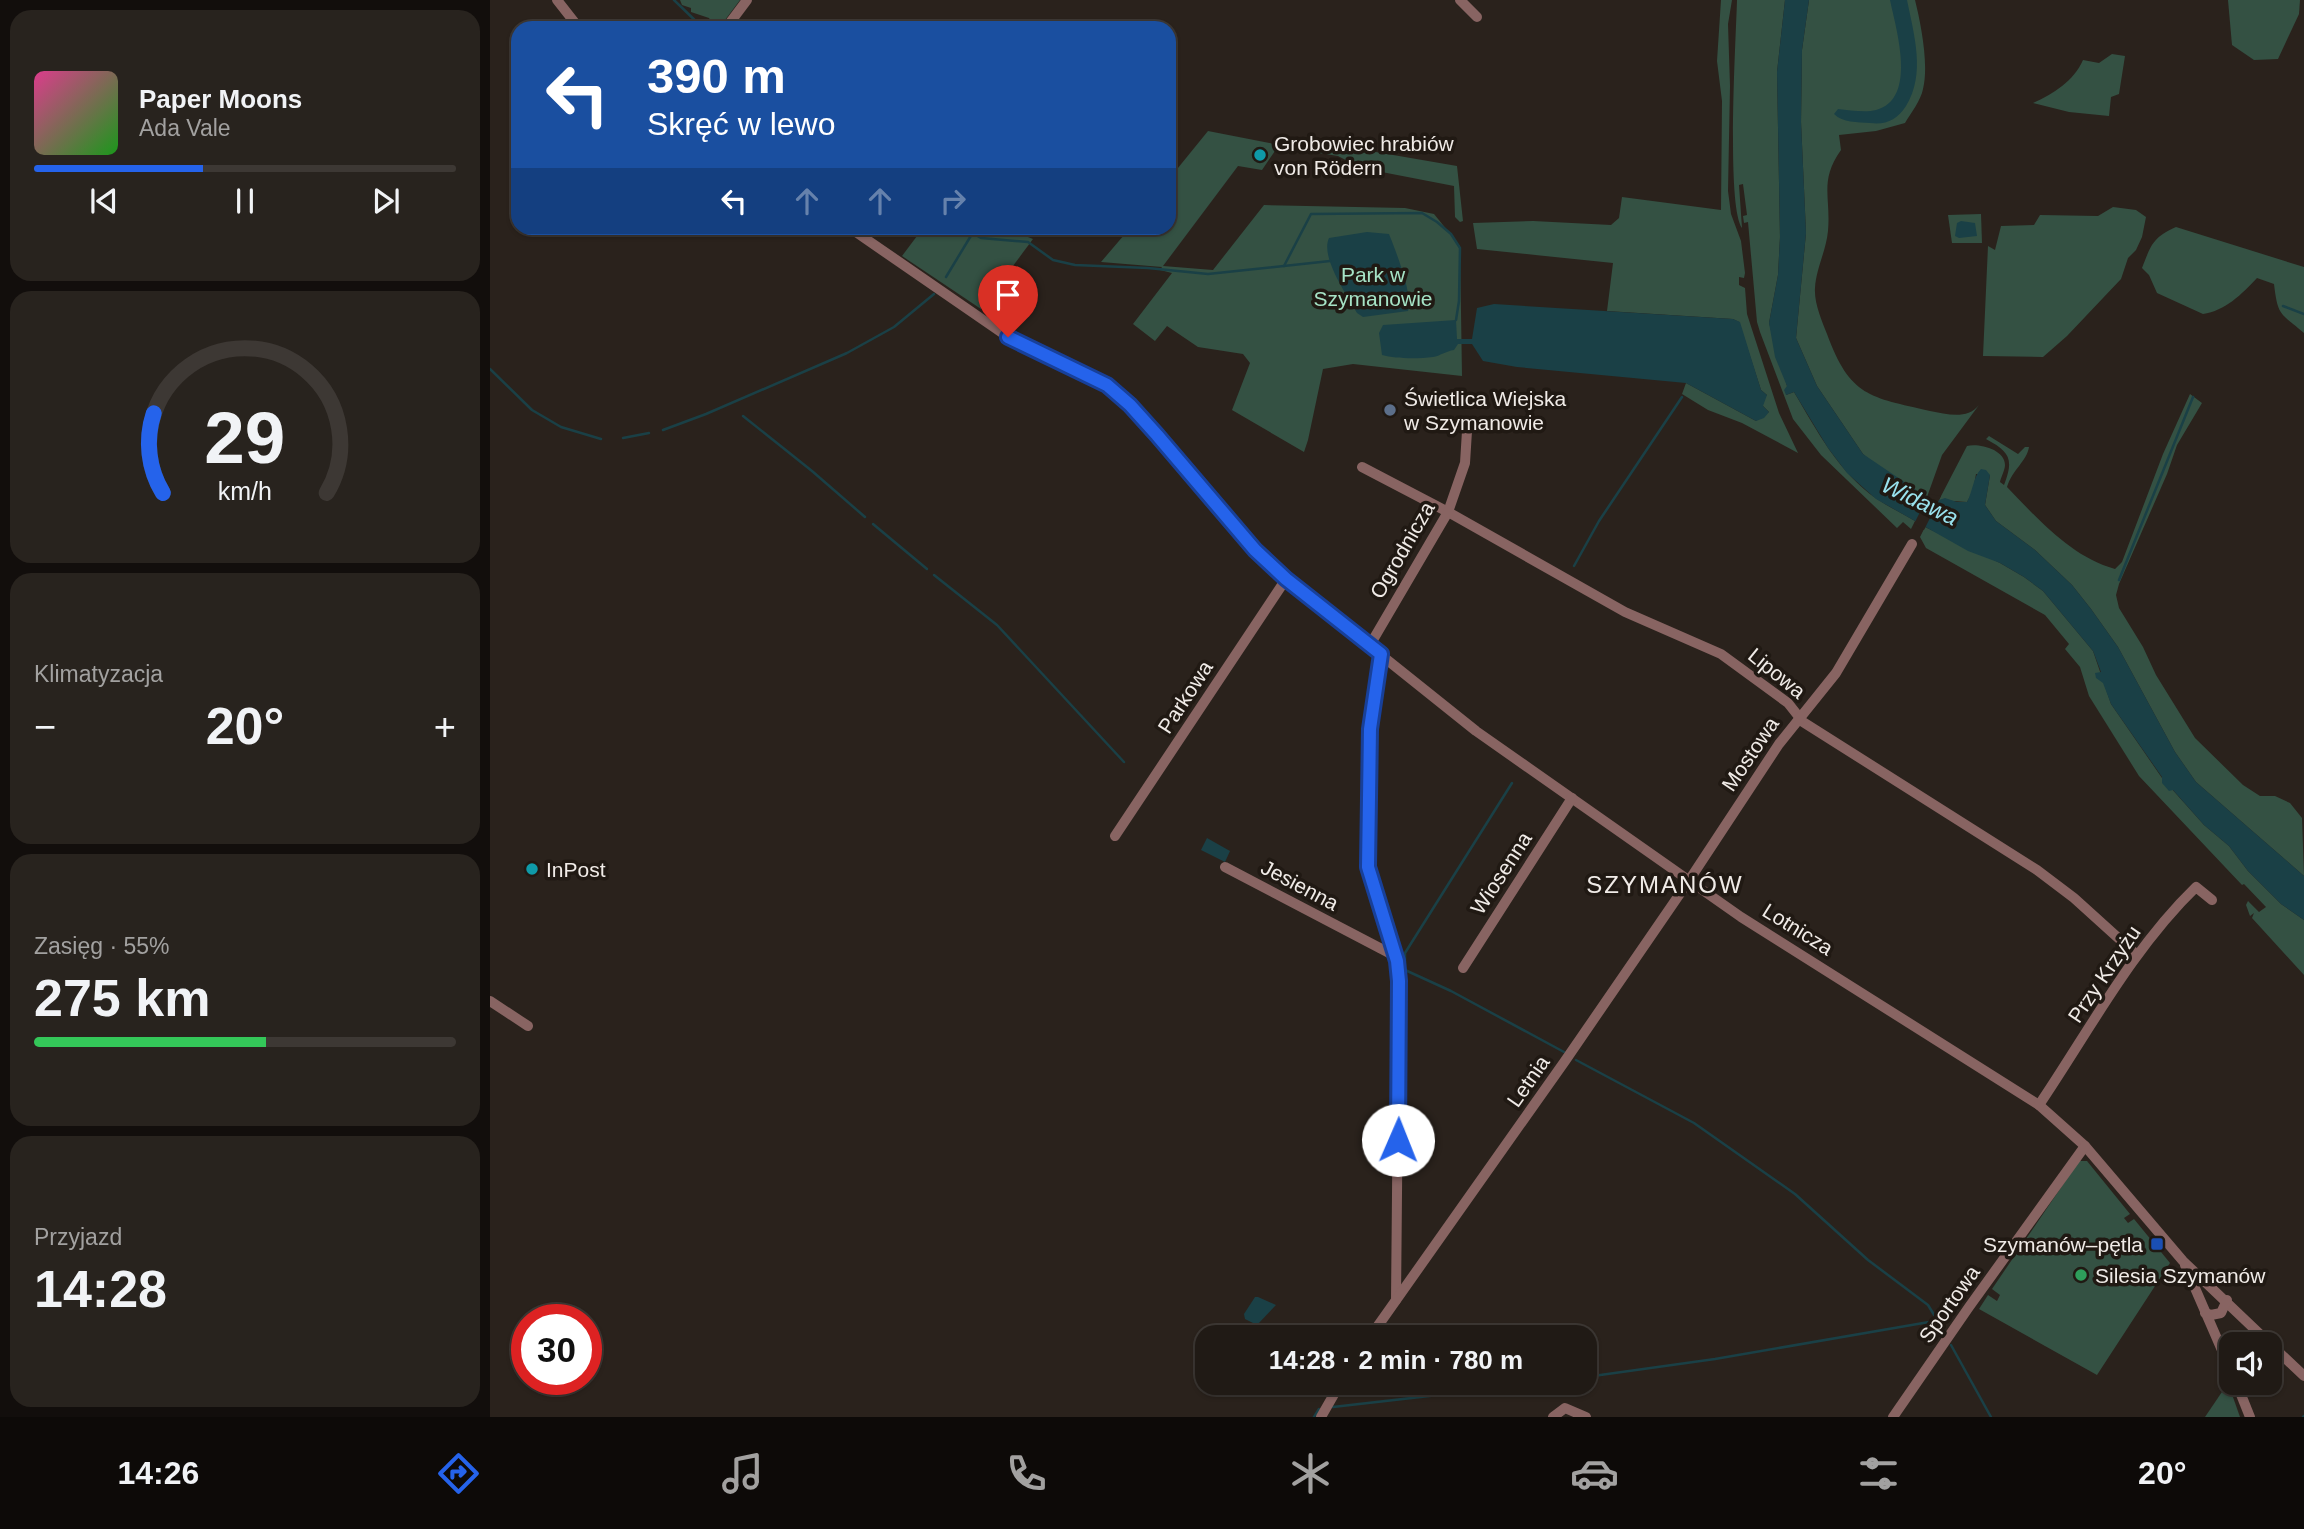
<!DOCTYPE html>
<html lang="pl">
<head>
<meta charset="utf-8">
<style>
	:root { --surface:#201a15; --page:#28231e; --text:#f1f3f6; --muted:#a2a1a0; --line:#3d3834; --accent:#2563eb }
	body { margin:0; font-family:Helvetica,sans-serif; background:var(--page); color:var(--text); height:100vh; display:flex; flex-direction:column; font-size:26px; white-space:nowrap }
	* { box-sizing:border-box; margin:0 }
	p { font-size:23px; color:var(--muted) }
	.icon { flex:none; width:38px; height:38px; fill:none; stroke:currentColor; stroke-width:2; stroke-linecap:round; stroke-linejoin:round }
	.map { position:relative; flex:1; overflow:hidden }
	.side { display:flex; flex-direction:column; gap:10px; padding:10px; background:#120e0c; width:490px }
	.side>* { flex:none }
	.hud { position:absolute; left:21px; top:21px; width:665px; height:214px; border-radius:21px; box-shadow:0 2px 5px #0004,0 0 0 2px var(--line); background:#1a4fa0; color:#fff; overflow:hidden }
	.tools { position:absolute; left:1729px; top:1332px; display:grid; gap:14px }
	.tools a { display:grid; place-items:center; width:63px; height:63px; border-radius:14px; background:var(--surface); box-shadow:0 2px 5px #0004,0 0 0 2px var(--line); font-size:35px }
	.speed { position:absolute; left:21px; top:1304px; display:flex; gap:14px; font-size:35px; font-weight:700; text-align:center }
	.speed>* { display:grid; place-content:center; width:91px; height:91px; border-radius:50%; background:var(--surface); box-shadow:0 2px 5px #0004,0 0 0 2px var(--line); line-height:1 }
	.speed .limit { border:10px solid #d22; background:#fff; color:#111 }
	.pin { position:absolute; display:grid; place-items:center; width:60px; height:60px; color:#fff; margin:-72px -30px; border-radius:50% 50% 50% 0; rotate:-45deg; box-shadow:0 0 7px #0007 }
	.pin .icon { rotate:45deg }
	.me { position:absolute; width:77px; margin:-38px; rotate:1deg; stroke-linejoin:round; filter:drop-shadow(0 0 5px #0008) }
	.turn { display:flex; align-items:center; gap:24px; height:147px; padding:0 21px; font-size:32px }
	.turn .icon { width:91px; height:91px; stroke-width:2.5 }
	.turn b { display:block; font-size:49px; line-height:60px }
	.lanes { display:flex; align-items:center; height:66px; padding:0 21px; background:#0003; justify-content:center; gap:35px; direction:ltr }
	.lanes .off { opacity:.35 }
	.big { font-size:52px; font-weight:700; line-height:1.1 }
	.side .widget { flex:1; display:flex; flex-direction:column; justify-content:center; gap:10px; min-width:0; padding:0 24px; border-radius:21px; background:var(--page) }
	.side .dial { align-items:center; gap:0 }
	.dial svg { height:182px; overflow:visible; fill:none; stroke:var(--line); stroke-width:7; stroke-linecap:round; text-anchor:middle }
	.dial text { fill:var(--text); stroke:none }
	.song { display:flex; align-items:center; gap:21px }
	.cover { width:84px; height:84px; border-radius:10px; background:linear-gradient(135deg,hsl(330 70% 55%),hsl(120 70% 35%)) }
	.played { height:7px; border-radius:4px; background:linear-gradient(90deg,var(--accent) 40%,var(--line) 40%) }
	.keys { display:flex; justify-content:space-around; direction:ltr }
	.heat { display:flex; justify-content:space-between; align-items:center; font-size:38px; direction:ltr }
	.charge { height:10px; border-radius:5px; background:linear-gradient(90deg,#34c759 55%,var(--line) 0) }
	.trip { position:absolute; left:705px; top:1325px; width:402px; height:70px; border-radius:21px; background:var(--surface); box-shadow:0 2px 5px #0004,0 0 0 2px var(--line); font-weight:700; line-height:70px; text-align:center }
	.tabs { display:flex; height:112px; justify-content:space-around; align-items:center; background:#0d0a08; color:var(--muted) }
	.tabs .icon { width:49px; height:49px }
	.tabs .current { color:var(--accent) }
	.tabs b { font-size:32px; color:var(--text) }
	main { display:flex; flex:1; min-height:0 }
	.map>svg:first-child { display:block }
	.green { fill:#345143 }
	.water { fill:#1a4046 }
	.pier { fill:#2a221c }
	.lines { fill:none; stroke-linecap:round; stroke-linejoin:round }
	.stream { stroke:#1a4046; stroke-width:2.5 }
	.minor { stroke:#886462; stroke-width:10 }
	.route-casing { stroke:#184099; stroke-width:18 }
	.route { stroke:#2563eb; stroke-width:12 }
	.culture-dot { fill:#0f9aa8; stroke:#201913; stroke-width:2.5 }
	.service-dot { fill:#5c6f8a; stroke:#201913; stroke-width:2.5 }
	.transit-dot { fill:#1a4fb4; stroke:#201913; stroke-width:2.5 }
	.leisure-dot { fill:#2e9e5b; stroke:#201913; stroke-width:2.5 }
	.labels { text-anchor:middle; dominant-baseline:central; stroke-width:7; stroke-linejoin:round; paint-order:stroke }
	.poi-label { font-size:21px; fill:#f0ebe7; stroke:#201913; text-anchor:start }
	.park-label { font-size:21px; fill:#a6e3c6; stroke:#201913 }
	.street-label { font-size:21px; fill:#f0ebe7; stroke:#201913 }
	.water-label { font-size:23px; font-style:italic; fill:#99e1ed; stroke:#201913 }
	.quarter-label { font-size:24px; letter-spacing:2px; fill:#f0ebe7; stroke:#201913 }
</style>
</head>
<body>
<main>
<section class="side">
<div class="widget">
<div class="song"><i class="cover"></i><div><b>Paper Moons</b><p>Ada Vale</p></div></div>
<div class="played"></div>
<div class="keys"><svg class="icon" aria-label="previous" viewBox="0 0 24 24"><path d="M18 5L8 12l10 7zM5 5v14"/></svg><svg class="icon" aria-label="pause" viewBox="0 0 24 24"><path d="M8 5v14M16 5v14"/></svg><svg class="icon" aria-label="next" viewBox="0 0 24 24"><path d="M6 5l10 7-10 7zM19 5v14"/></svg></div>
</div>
<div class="widget dial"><svg viewBox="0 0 100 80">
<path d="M14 69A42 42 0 1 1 86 69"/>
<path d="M14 69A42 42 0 0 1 10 34" stroke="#2563eb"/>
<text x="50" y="56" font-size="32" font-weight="700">29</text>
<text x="50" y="72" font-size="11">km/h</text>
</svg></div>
<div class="widget"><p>Klimatyzacja</p>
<div class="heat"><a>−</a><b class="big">20°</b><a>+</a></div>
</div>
<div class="widget"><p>Zasięg · 55%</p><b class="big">275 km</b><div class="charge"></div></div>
<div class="widget"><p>Przyjazd</p><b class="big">14:28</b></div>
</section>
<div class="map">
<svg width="1814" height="1417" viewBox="0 0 1814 1417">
	<rect width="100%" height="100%" fill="#2a221c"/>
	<g class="green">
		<path d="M190,0H250L229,28H225L219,18L201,12V8L192,5Z"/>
		<path d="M1231,0H1242L1238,24L1240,86L1238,191L1241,214L1251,241L1255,273L1254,278L1249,277V285L1255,288L1257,314L1289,413L1308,453L1252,423L1218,410L1192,394L1196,383L1266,421L1279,412L1273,406V399L1277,395L1271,390L1249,322L1243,319L1117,311L1123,263L987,249L983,223L1043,221L1121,225L1129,218L1132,197L1231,210L1232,101L1227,61Z"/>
		<path d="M1247,0H1295L1287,72L1290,237L1288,275L1279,323L1297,386L1296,395L1304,392C1327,431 1349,473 1387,499C1399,507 1413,514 1425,521L1421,529L1413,522L1407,528L1331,455L1303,419L1270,332L1267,322L1258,222L1254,223L1253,216L1257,215L1253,184L1249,185L1252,228C1236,205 1246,38 1247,0Z"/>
		<path d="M1319,0H1425C1431,24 1439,65 1433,89C1431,100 1421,113 1415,123L1386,131L1349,135L1351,150C1329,181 1341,197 1338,231C1336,251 1326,269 1325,288C1324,303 1332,321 1337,334C1360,397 1380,397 1440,411C1457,414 1477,420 1489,405L1452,455L1437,497L1387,466L1373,454L1327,386L1306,338L1316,233L1311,122L1312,50Z"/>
		<path d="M1738,0H1810L1809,14L1788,59L1764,60L1742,45Z"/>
		<path d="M1622,54L1635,56L1629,94L1621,97L1619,116L1579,112L1543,103C1563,94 1584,81 1593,60L1609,63Z"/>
		<path d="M718,131L789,145L772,170L748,166L673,266L723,270L774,205L915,208L944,214L970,246L972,376L863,364L833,369L818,440L814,452L742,410L760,363L753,354L708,347L677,326L665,341L643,324L682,273L670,270L672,267L611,262L640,228H679V179Z"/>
		<path d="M822,141L967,166L973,221L970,222L965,217L964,186L871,168L848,156L823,152Z"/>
		<path d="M1623,207L1646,210L1656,217L1652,237L1646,250L1638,258L1631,279L1577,336L1553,357L1493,356L1498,246L1505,250L1511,226L1544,225L1550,215L1608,216Z"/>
		<path d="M1491,214L1492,243H1462L1458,215Z"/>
		<path d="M1686,227L1814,267V333C1790,312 1788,317 1784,284L1767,278C1752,294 1735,311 1713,314L1667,293L1659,275L1652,268C1661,245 1663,237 1686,227Z"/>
		<path d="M433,228L520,230L543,239L491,309L412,256Z"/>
		<path d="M1700,394L1712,403L1687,445L1677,474L1629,584L1626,595L1629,608L1653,647L1666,675L1705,738L1753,785L1770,796H1785L1800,803L1812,818L1814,876L1706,782L1685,752L1628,647L1601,609L1582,585L1545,550L1506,521L1495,505L1500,475L1486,474L1483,491L1477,502L1449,500L1477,446C1488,443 1515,449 1515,465C1515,470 1511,477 1510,482L1514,485C1524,459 1520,452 1496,439L1499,436L1528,454L1535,447H1539C1537,461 1522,470 1517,487C1548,519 1581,557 1625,569L1632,562L1673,454Z"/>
		<path d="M1435,527L1510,563L1534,577L1553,591L1603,651L1621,704L1672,778L1714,825L1739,846L1758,871L1791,904L1814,920V975L1762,918L1764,913L1760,916L1756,905L1758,901L1769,912L1776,907L1754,884L1752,885L1649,776L1599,696L1590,667L1575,649L1579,644L1555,615L1436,548L1430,537Z"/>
		<path d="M1589,1161H1597L1640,1214L1634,1218L1638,1223L1644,1219L1680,1263L1607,1375L1489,1309L1498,1295L1507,1301L1510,1295L1502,1289Z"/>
		<path d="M1738,1383L1750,1417H1715Z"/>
	</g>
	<g class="water">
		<path d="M1295,0H1319L1312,50L1311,122L1316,233L1306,338L1327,386L1373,454L1435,496L1449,500L1455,498L1467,502H1477C1483,491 1483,477 1491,469L1496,470L1500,475L1495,505L1506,521L1545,550L1582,585L1601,609L1628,647L1685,752L1706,782L1814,876V920L1791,904L1758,871L1739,846L1714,825L1683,790L1679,791L1672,783V777L1621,704L1613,683L1606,678L1605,673L1611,672L1603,651L1553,591L1534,577L1510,563L1478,551L1386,499L1357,473L1338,448L1304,392L1296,395L1294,390L1297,386L1285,357L1279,323L1288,275L1290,237L1287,72Z"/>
		<path d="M1400,0H1417C1424,35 1436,74 1416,106C1407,120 1396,125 1380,123C1367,122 1353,123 1344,114L1348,109C1360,110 1375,113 1386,110C1428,99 1406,29 1400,0Z"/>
		<path d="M1471,221L1485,223L1487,236L1469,238L1465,236L1467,223Z"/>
		<path d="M877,232L899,234C905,249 924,297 918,311L873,317L867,313C857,295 830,257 839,238Z"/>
		<path d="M1004,304L1243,319L1250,322L1271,390L1277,395L1273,406L1279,412L1274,418L1266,421L1196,383L1027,367L993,361L982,344H968L964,350C956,351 950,356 943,357C928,359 906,359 892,355L889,333L893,325L966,320L967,339H982L987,308Z"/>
		<path d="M717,838L740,851L735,862L711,850Z"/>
		<path d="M765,1297H768L786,1305L767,1325L755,1319L754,1314Z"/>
	</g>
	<path class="pier" d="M1439,494L1451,496L1434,530L1424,524Z"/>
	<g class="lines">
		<g class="stream">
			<path d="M184,0L213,28"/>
			<path d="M474,228L491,238L538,242L563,260L585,265L658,268L718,274L840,261"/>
			<path d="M794,266L821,214L932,213L947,222L961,234L970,248L969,301L966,320"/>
			<path d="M456,277L482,234"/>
			<path d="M1793,306L1814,314"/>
			<path d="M0,369L42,410L71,427L111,439"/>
			<path d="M253,416L322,471L375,517"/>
			<path d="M173,430L216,414L357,353L404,327L444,294"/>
			<path d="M133,438L159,433"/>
			<path d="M383,524L437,569"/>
			<path d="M1084,566L1109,521L1192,397"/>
			<path d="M444,575L507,625L634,762"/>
			<path d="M1629,580L1703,397"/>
			<path d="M1022,783L915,953V970L961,991L1074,1052"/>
			<path d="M1086,1060L1204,1123L1305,1194L1378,1260L1438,1305L1454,1331"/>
			<path d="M1461,1345L1501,1417"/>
			<path d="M1096,1377L1225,1359L1439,1322"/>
			<path d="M843,1407L1061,1382"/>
			<path d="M824,1417L829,1409"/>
			<path d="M1813,1417L1814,1416"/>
		</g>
		<g class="minor">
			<path d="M67,0L89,28"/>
			<path d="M970,0L987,17"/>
			<path d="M236,28L257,0"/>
			<path d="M360,228L518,337L617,385L640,405L765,550L796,579L986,731L1251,917L1549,1105L1595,1146L1693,1261L1814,1376"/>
			<path d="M872,467L958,512L1135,612L1231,654L1298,703L1313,722L1547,870L1584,898L1647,955"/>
			<path d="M880,645L958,512L975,463L977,431"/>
			<path d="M891,654L880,729L878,867L907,961L909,981L906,1300"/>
			<path d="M625,836L796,579"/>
			<path d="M735,867L905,956"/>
			<path d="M973,968L1082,798"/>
			<path d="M0,1001L38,1026"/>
			<path d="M1549,1105C1599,1031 1642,949 1706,887L1722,900"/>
			<path d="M1695,1265L1741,1371"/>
			<path d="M1715,1313L1721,1315L1731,1313L1737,1300"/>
			<path d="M880,1337L1075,1061L1198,882L1289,744L1346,673L1422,544"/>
			<path d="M1746,1382L1760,1417"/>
			<path d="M831,1417L851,1382"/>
			<path d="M1063,1417L1075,1408L1096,1417"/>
			<path d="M1403,1417L1479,1307L1595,1146"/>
		</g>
	</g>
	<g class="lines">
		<g class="route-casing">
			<path id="route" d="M518,337L617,385L640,405L667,435L765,550L796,579L891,654L880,729L878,867L907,961L909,981L908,1140"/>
		</g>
		<use href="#route" class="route"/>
	</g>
	<g class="culture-dot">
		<circle cx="770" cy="155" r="7"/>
		<circle cx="42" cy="869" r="7"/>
	</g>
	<circle class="service-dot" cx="900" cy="410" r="7"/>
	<rect class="transit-dot" x="1660" y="1237" width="14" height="14" rx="3.5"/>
	<circle class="leisure-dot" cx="1591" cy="1275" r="7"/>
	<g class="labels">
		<g class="poi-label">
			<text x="784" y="143">Grobowiec hrabiów<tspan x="784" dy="24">von Rödern</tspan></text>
			<text x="914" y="398">Świetlica Wiejska<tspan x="914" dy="24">w Szymanowie</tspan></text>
			<text x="56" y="869">InPost</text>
			<text x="1653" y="1244" text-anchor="end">Szymanów–pętla</text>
			<text x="1605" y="1275">Silesia Szymanów</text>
		</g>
		<g class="park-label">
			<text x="883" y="274">Park w<tspan x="883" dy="24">Szymanowie</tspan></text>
		</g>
		<g class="street-label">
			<text transform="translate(912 550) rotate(-60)">Ogrodnicza</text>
			<text transform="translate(1287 673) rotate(39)">Lipowa</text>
			<text transform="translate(695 697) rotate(-57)">Parkowa</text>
			<text transform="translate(1260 754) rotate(-56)">Mostowa</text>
			<text transform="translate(1011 873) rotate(-57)">Wiosenna</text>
			<text transform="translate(810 885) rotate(28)">Jesienna</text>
			<text transform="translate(1308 929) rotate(32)">Lotnicza</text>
			<text transform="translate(1614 974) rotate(-56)">Przy Krzyżu</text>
			<text transform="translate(1038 1081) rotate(-55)">Letnia</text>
			<text transform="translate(1459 1304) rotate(-55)">Sportowa</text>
		</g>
		<g class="water-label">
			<text transform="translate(1430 501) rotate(26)">Widawa</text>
		</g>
		<g class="quarter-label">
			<text x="1175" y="884">SZYMANÓW</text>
		</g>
	</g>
</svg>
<div class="tools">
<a><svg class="icon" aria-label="sound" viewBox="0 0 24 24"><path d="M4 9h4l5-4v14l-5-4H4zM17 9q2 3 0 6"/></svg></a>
</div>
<div class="speed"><div class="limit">30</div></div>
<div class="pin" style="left:518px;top:337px;background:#d93025"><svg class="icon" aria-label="arrive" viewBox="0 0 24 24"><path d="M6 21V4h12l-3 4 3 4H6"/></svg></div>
<svg class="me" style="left:908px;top:1140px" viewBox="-20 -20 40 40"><circle r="19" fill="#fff"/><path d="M0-13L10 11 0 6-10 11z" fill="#2563eb"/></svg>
<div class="trip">14:28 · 2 min · 780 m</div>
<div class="hud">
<div class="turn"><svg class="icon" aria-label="left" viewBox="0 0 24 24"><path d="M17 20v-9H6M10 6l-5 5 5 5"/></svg><div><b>390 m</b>Skręć w lewo</div></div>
<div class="lanes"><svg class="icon" aria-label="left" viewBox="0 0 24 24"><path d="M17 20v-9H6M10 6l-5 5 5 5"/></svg><svg class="icon off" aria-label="ahead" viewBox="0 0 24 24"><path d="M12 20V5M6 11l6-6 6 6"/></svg><svg class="icon off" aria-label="ahead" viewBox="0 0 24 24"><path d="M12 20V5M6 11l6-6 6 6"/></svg><svg class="icon off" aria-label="right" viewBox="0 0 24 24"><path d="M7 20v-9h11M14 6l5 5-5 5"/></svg></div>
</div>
</div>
</main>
<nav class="tabs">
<b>14:26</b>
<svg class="icon current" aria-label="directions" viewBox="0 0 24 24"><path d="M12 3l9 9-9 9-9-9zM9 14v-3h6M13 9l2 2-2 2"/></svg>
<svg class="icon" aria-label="music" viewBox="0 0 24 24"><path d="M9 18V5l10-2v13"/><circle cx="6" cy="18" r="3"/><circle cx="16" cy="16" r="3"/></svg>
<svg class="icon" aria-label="phone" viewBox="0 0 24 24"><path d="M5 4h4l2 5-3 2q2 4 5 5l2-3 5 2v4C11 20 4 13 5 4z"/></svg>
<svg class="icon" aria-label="climate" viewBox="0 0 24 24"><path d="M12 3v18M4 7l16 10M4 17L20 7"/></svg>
<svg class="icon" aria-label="car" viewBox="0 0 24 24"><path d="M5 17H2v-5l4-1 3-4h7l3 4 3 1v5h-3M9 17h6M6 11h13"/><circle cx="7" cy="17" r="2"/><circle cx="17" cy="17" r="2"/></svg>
<svg class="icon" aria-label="filters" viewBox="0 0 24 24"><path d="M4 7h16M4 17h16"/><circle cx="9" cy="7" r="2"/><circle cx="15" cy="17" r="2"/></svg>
<b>20°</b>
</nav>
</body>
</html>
